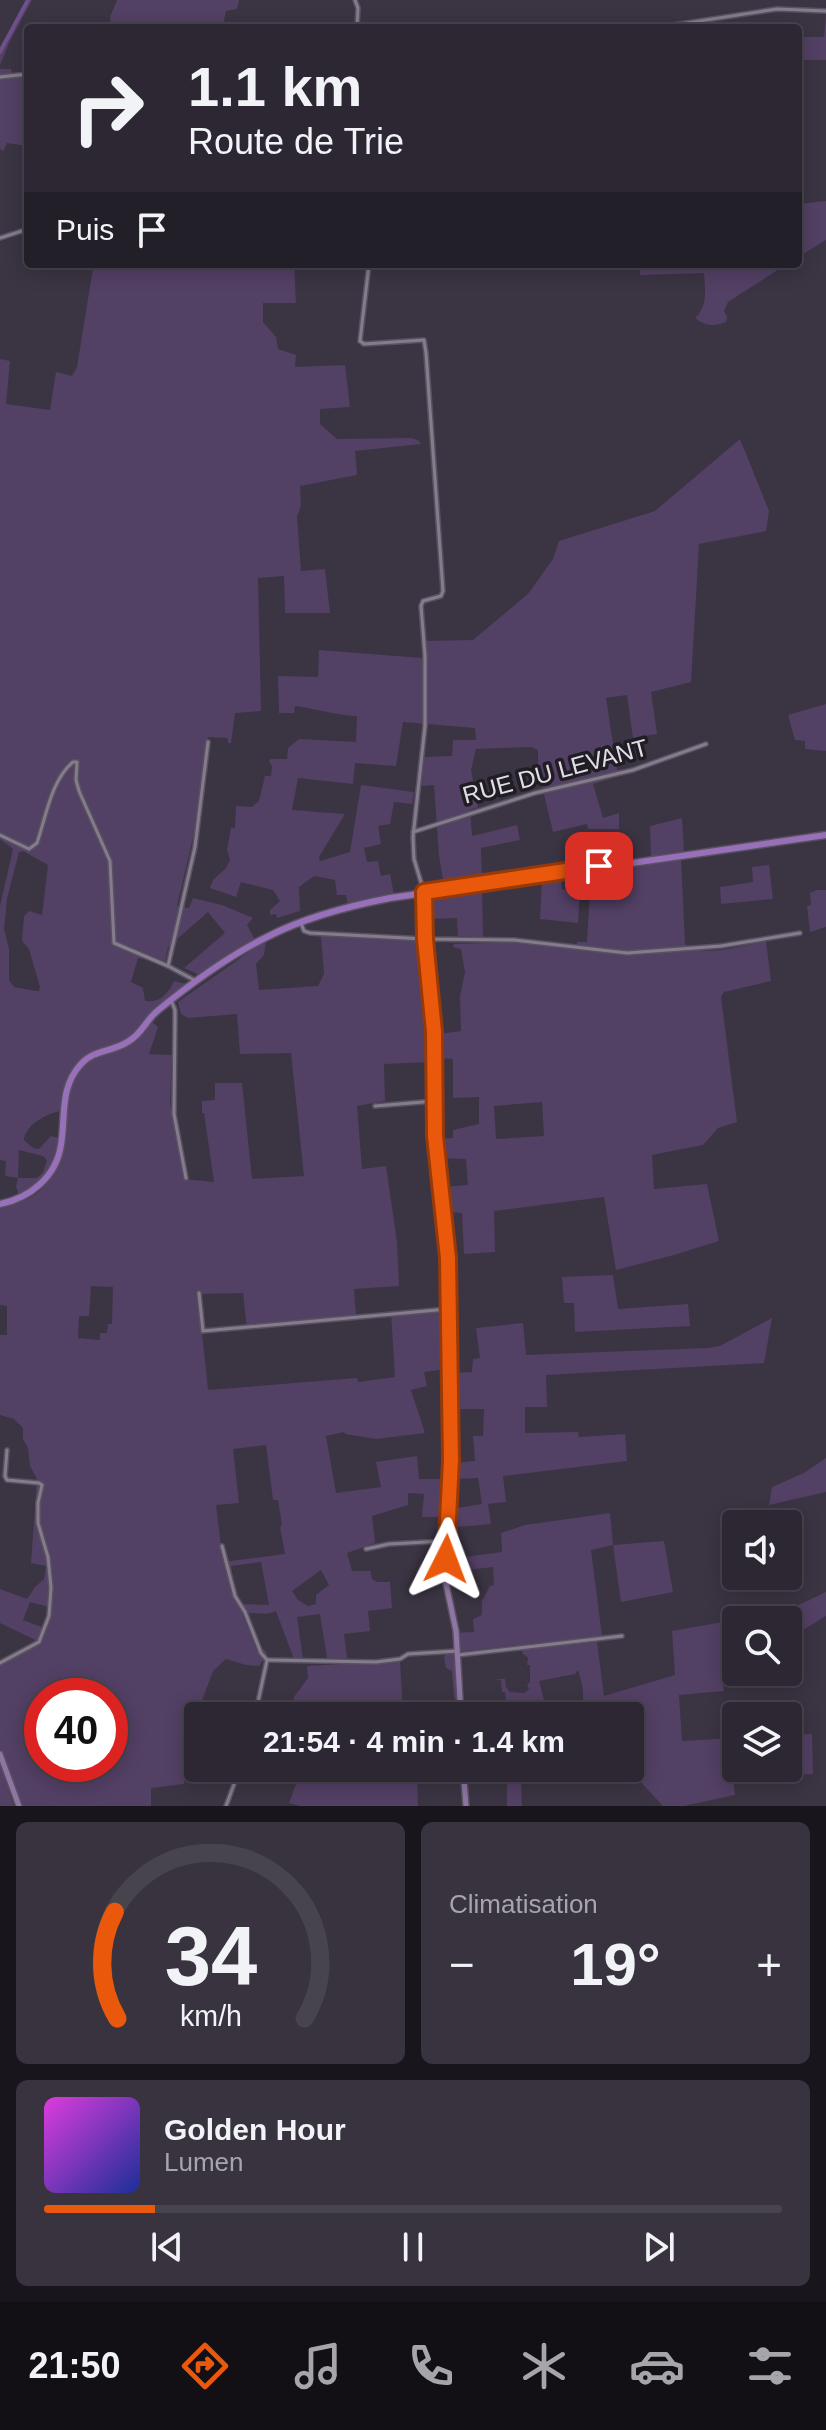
<!DOCTYPE html>
<html lang="fr">
<head>
<meta charset="utf-8">
<style>
	:root { --surface:#2c2732; --page:#38333e; --text:#f1f3f6; --muted:#a6a5ac; --line:#48444d; --accent:#ea580c }
	body { margin:0; font-family:Arial,sans-serif; background:var(--page); color:var(--text); height:100vh; display:flex; flex-direction:column; font-size:30px; white-space:nowrap }
	* { box-sizing:border-box; margin:0 }
	p { font-size:26px; color:var(--muted) }
	.icon { flex:none; width:44px; height:44px; fill:none; stroke:currentColor; stroke-width:2; stroke-linecap:round; stroke-linejoin:round }
	.map { position:relative; height:1806px; overflow:hidden }
	.drawer { display:flex; flex-direction:column; gap:16px; padding:16px; background:#18151c; flex:1 }
	.drawer>* { flex:none }
	.guide { position:absolute; left:24px; top:24px; width:778px; height:244px; border-radius:8px; box-shadow:0 4px 20px #0003,0 0 0 2px var(--line); background:#2c2732; color:var(--text); overflow:hidden }
	.fabs { position:absolute; left:722px; top:1510px; display:grid; gap:16px }
	.fabs a { display:grid; place-items:center; width:80px; height:80px; border-radius:8px; background:var(--surface); box-shadow:0 4px 20px #0003,0 0 0 2px var(--line); font-size:40px }
	.speed { position:absolute; left:24px; top:1678px; display:flex; gap:16px; font-size:40px; font-weight:700; text-align:center }
	.speed>* { display:grid; place-content:center; width:104px; height:104px; border-radius:50%; background:var(--surface); box-shadow:0 4px 20px #0003,0 0 0 2px var(--line); line-height:1 }
	.speed .limit { border:12px solid #d22; background:#fff; color:#111 }
	.pin { position:absolute; display:grid; place-items:center; width:68px; height:68px; color:#fff; margin:-34px; border-radius:16px; box-shadow:0 4px 12px #0006 }
	.me { position:absolute; width:88px; margin:-44px; rotate:3deg; stroke-linejoin:round; filter:drop-shadow(0 0 6px #0008) }
	.turn { display:flex; align-items:center; gap:28px; height:168px; padding:0 32px; font-size:36px }
	.turn .icon { width:104px; height:104px; stroke-width:2.5 }
	.turn b { display:block; font-size:56px; line-height:68px }
	.then { display:flex; align-items:center; height:76px; padding:0 32px; background:#0003; gap:16px; font-size:30px }
	.big { font-size:60px; font-weight:800; line-height:1.1 }
	.drawer .widget { flex:1; display:flex; flex-direction:column; justify-content:center; gap:12px; min-width:0; padding:0 28px; border-radius:12px; background:var(--page) }
	.drawer .dial { align-items:center; gap:0 }
	.dial svg { height:208px; overflow:visible; fill:none; stroke:var(--line); stroke-width:7; stroke-linecap:round; text-anchor:middle }
	.dial text { fill:var(--text); stroke:none }
	.song { display:flex; align-items:center; gap:24px }
	.cover { width:96px; height:96px; border-radius:12px; background:linear-gradient(135deg,hsl(300 70% 55%),hsl(230 70% 35%)) }
	.played { height:8px; border-radius:4px; background:linear-gradient(90deg,var(--accent) 15%,var(--line) 15%) }
	.keys { display:flex; justify-content:space-around; direction:ltr }
	.heat { display:flex; justify-content:space-between; align-items:center; font-size:44px; direction:ltr }
	.drawer .tiles { flex:1; display:grid; gap:16px; grid-template-columns:1fr 1fr }
	.widget:last-child { grid-column:span 2 }
	.trip { position:absolute; left:184px; top:1702px; width:460px; height:80px; border-radius:8px; background:var(--surface); box-shadow:0 4px 20px #0003,0 0 0 2px var(--line); font-weight:800; line-height:80px; text-align:center }
	.menu { display:flex; height:128px; justify-content:space-around; align-items:center; background:#121014; color:var(--muted) }
	.menu .icon { width:56px; height:56px }
	.menu .selected { color:var(--accent) }
	.menu b { font-size:36px; color:var(--text) }
	.map>svg:first-child { display:block }
	.green { fill:#534065; fill-rule:evenodd }
	.lines { fill:none; stroke-linecap:round; stroke-linejoin:round }
	.canal { stroke:#6f508b; stroke-width:4 }
	.street-casing { stroke:#58515f; stroke-width:6 }
	.secondary-casing { stroke:#58515f; stroke-width:8 }
	.primary-casing { stroke:#58515f; stroke-width:9 }
	.street { stroke:#847b8d; stroke-width:3 }
	.secondary { stroke:#8e75a3; stroke-width:5 }
	.primary { stroke:#9770b9; stroke-width:6 }
	.route-casing { stroke:#983908; stroke-width:20 }
	.route { stroke:#ea580c; stroke-width:14 }
	.labels { text-anchor:middle; dominant-baseline:central; stroke-width:7; stroke-linejoin:round; paint-order:stroke }
	.street-label { font-size:24px; fill:#e2dde7; stroke:#211d24 }
</style>
</head>
<body>
<div class="map">
<svg width="826" height="1806" viewBox="0 0 826 1806">
	<rect width="100%" height="100%" fill="#3b3443"/>
	<g class="green">
		<path d="M26,0H32L10,41L0,65V47Z"/>
		<path d="M117,0H239L237,9L226,11L224,20L227,28H111L110,17Z"/>
		<path d="M826,14V60H798V37H824Z"/>
		<path d="M0,69H11L12,73L28,72V146L7,143L3,151L0,149Z"/>
		<path d="M826,201V240L798,257V204Z"/>
		<path d="M107,264H294L296,303H263V322L276,337L278,349L296,355L295,367L345,365L350,407L320,409V424L337,439L411,438L418,440L421,444L355,451L357,475L300,486L301,505L297,517L301,571L325,569L330,613H285L284,576L258,578L261,711L235,713L231,743H228V738L208,737L198,816L177,906L189,908L193,898L222,905L253,918L247,925L255,940L202,976L184,968L225,933L208,912L168,947L165,963L138,958L131,982L143,988L145,1001C160,1003 168,994 174,981L190,985L129,1039L94,1052L83,1058L74,1069L66,1088L60,1111C46,1114 25,1125 24,1140L33,1148L39,1149L51,1136L59,1138C53,1161 45,1187 19,1195L16,1187L18,1178L5,1176L6,1161L0,1160V906L13,849L0,839V359L10,361L6,404L50,410L56,372L72,376L77,367L93,268L103,269ZM23,851L48,865L42,915L29,911L24,916L22,941L29,949L40,987L39,991H36L14,987L9,980V949L4,929L7,899L19,852ZM19,1150L43,1156L47,1160L43,1172L37,1178H18Z"/>
		<path d="M640,264H787L728,302L724,311L727,317L726,322C713,327 705,326 695,318C708,306 705,289 704,273L640,275Z"/>
		<path d="M740,439L769,511L766,531L699,544L691,682L651,692L657,734L633,738L627,695L606,698L618,776L593,784L603,818L619,813V829H588L587,824L553,832L538,769V750L531,747L476,749L471,770L478,807L470,810L472,836L517,825L520,840L481,848L482,878L444,885L439,856L434,785L422,786L424,757L452,756L453,740H476L475,728L403,722L396,766L355,763L353,784L298,778L292,810L345,814L319,857L320,861L350,852L361,785L414,792L412,804L394,802L390,824L378,826L381,844L364,848L367,862L378,861L381,876L390,874L394,895L348,904L346,895H337L335,880L314,876L299,887L300,911L277,918L276,914L270,915V910L280,901L273,890L241,882L236,897L210,888L213,880L226,868L230,860L227,850L231,828H235L236,806L252,807L259,801L265,776H271L272,766L269,761L271,759H287L288,748L299,739L356,742L357,716C335,715 317,709 295,706L294,713H279L278,676L318,677L319,650L422,658V641L473,640L528,594L553,559L559,541L655,511Z"/>
		<path d="M826,704V751L805,749V741L795,740L788,715Z"/>
		<path d="M682,818L684,852L651,857L650,826Z"/>
		<path d="M681,858L685,944C706,959 742,945 766,941L771,981L724,992L721,997L737,1122L718,1128L703,1145L652,1155L654,1189L707,1184L719,1241L674,1255L616,1270L604,1197L494,1211L495,1252L464,1254L462,1213L448,1212L443,1187L468,1185L466,1159L440,1158L439,1139L453,1138V1130L479,1124V1097L453,1098V1059L438,1058L439,1034L461,1031L460,996L465,972L461,949L453,947L454,944L519,942V938L538,940V945L576,949L577,942H587L590,892L616,897V869ZM542,1102L544,1136L496,1139L494,1106Z"/>
		<path d="M769,865L773,899L721,904L720,887L753,882L752,867Z"/>
		<path d="M588,872L561,877L562,889L580,891L578,923L540,919L542,879Z"/>
		<path d="M482,886L483,937L458,936L457,918L427,919V899L430,894Z"/>
		<path d="M817,890H826V927L810,932L807,906L811,905L810,893Z"/>
		<path d="M328,935L416,941L422,946L429,1033V1062L384,1064L385,1101L357,1106L362,1169L386,1166L397,1242L399,1286L354,1289L356,1316L247,1329L243,1293L198,1294L208,1390L357,1378L358,1382L395,1377L391,1313L446,1308L447,1369L424,1372L427,1386L411,1390L425,1433L376,1439L345,1434L344,1432L326,1436L336,1493L381,1487L376,1462L417,1456L419,1479H448L446,1517H422L424,1494L408,1493V1505L372,1516L375,1543L347,1553L352,1571H370L372,1579L377,1582H390L392,1608L368,1611L370,1631L344,1634L347,1658H327L320,1614L297,1617L303,1659H294L276,1611C268,1616 252,1612 242,1613L257,1651L264,1649L267,1654L259,1666L246,1665L226,1659L213,1671L192,1727L184,1784L151,1788V1806H21L0,1748V1664L38,1645L35,1640L0,1623V1589L27,1599L35,1587L44,1579L46,1566L31,1563L37,1479L30,1466L28,1448L23,1439V1428L14,1419L0,1415V1335H7V1306L0,1305V1206C84,1198 46,1113 80,1068C93,1052 114,1053 130,1044C139,1039 145,1030 152,1022L158,1027L149,1054L172,1055L170,1103L184,1179L214,1182L204,1113H202V1101L215,1100V1083H242L252,1179L304,1176L291,1053L240,1054L237,1014L188,1018L181,1014L178,1002L266,940L264,955L256,964L259,990L318,986L324,974L321,936ZM91,1286L113,1287L112,1324H108L107,1333H100V1340L78,1338L79,1316H89ZM266,1445L273,1500H278L282,1525L280,1527L285,1554L223,1562L216,1505L239,1503L233,1449ZM261,1562L269,1605L240,1604L234,1587L231,1566ZM321,1570L329,1585L316,1595V1604L308,1606L298,1600L292,1591ZM30,1602L49,1607L44,1628L23,1620ZM42,1696H110V1764H42Z"/>
		<path d="M613,1275L618,1309L688,1304L690,1326L575,1332L574,1303H564L562,1277Z"/>
		<path d="M772,1318L764,1363L546,1375L547,1407H525V1433L578,1432L579,1437L625,1434L627,1461L503,1476L506,1502L488,1504L491,1524L458,1527V1508L482,1504L478,1478L453,1479L454,1463L475,1461L473,1436H483L484,1409H455L453,1373L472,1372L473,1359L480,1358L476,1328L523,1323L526,1355L708,1348L720,1346Z"/>
		<path d="M826,1458V1492L769,1505L772,1487L804,1473Z"/>
		<path d="M610,1513L613,1545L664,1541L673,1592L621,1602L613,1545L591,1550L602,1636L456,1652L457,1705L454,1697L452,1671L446,1668L444,1658L446,1653L455,1652L452,1633L474,1632L473,1619L482,1615V1601L490,1586L494,1585L493,1567L458,1571L457,1558L502,1552L501,1533L525,1525Z"/>
		<path d="M826,1592V1616L788,1639V1620H736V1664L720,1670L724,1691L679,1695L682,1741L736,1738V1768H788V1735L812,1734L813,1774L733,1779L735,1795L684,1806H663L635,1776V1748H630V1716H577C587,1701 583,1686 578,1670L575,1674L539,1681L546,1707C556,1706 568,1706 573,1716H500L501,1706H507L505,1692H502L501,1680L493,1679H505L506,1687L510,1692L524,1693L529,1689L527,1685L530,1682V1665H527L528,1658L522,1653L523,1651H502L597,1642L604,1696L675,1675L672,1631L786,1611Z"/>
		<path d="M400,1661L403,1713L398,1716H290L294,1697L308,1678L307,1666Z"/>
		<path d="M0,1762L14,1806H0Z"/>
		<path d="M302,1768L328,1776L331,1768H417L418,1806H300L289,1803Z"/>
		<path d="M521,1782L522,1806H507V1783Z"/>
	</g>
	<g class="lines">
		<path class="canal" d="M0,52L28,0"/>
		<g class="street-casing">
			<g id="street">
				<path d="M355,0L358,8L357,28"/>
				<path d="M654,28L777,9L826,11"/>
				<path d="M0,77L28,74"/>
				<path d="M0,238L28,229"/>
				<path d="M369,264L360,341L364,344L424,340L426,353L443,591L441,596L423,601L421,606L425,655V726L413,837L414,859L424,892"/>
				<path d="M413,832L535,793L633,770L706,744"/>
				<path d="M0,835L29,849L37,843C46,817 51,780 73,762H77L76,780L79,791L110,861L114,943L168,966"/>
				<path d="M301,923L304,931L310,933L425,939L514,940L627,953L721,946L800,933"/>
				<path d="M196,981L168,966L195,847L208,742"/>
				<path d="M171,1000L175,1010V1020L174,1114L186,1178"/>
				<path d="M375,1106L435,1101"/>
				<path d="M199,1293L203,1331L448,1309"/>
				<path d="M222,1546L235,1596L245,1612L261,1653L267,1660L255,1716"/>
				<path d="M366,1549L389,1544L445,1541"/>
				<path d="M458,1655L622,1636"/>
				<path d="M267,1660L376,1662L400,1659L408,1654L457,1651"/>
				<path d="M0,1663L39,1642L49,1616L51,1588L48,1557L38,1523V1503L42,1485L39,1483L7,1480L5,1476L7,1450"/>
				<path d="M226,1806L240,1768"/>
			</g>
		</g>
		<g class="secondary-casing">
			<g id="secondary">
				<path d="M424,893L425,939L434,1032L435,1136L447,1232L451,1367V1486L444,1574L456,1631L461,1716"/>
				<path d="M0,1754L19,1806"/>
				<path d="M463,1768L466,1806"/>
			</g>
		</g>
		<g class="primary-casing">
			<path id="primary" d="M0,1204C30,1198 56,1177 61,1145C66,1116 59,1088 81,1064C94,1049 114,1052 129,1041C140,1035 145,1023 154,1014C159,1009 166,1004 172,999C199,978 238,951 269,936C306,917 349,906 390,898L826,835"/>
		</g>
		<use href="#street" class="street"/>
		<use href="#secondary" class="secondary"/>
		<use href="#primary" class="primary"/>
	</g>
	<g class="lines">
		<g class="route-casing">
			<path id="route" d="M446,1559L451,1460L448,1258L435,1136L434,1032L425,939L424,892L599,866"/>
		</g>
		<use href="#route" class="route"/>
	</g>
	<g class="labels">
		<g class="street-label">
			<text transform="translate(555 771) rotate(-15)">RUE DU LEVANT</text>
		</g>
	</g>
</svg>
<div class="fabs">
<a><svg class="icon" aria-label="sound" viewBox="0 0 24 24"><path d="M4 9h4l5-4v14l-5-4H4zM17 9q2 3 0 6"/></svg></a>
<a><svg class="icon" aria-label="search" viewBox="0 0 24 24"><circle cx="10" cy="10" r="6"/><path d="M15 15l6 6"/></svg></a>
<a><svg class="icon" aria-label="layers" viewBox="0 0 24 24"><path d="M12 4l9 5-9 5-9-5zM3 14l9 5 9-5"/></svg></a>
</div>
<div class="speed"><div class="limit">40</div></div>
<div class="pin" style="left:599px;top:866px;background:#d93025"><svg class="icon" aria-label="arrive" viewBox="0 0 24 24"><path d="M6 21V4h12l-3 4 3 4H6"/></svg></div>
<svg class="me" style="left:446px;top:1559px" viewBox="-20 -20 40 40"><path d="M0-17L14 15 0 8-14 15z" fill="#ea580c" stroke="#fff" stroke-width="4"/></svg>
<div class="trip">21:54 · 4 min · 1.4 km</div>
<div class="guide">
<div class="turn"><svg class="icon" aria-label="right" viewBox="0 0 24 24"><path d="M7 20v-9h11M14 6l5 5-5 5"/></svg><div><b>1.1 km</b>Route de Trie</div></div>
<div class="then">Puis<svg class="icon" aria-label="arrive" viewBox="0 0 24 24"><path d="M6 21V4h12l-3 4 3 4H6"/></svg></div>
</div>
</div>
<section class="drawer">
<div class="tiles">
<div class="widget dial"><svg viewBox="0 0 100 80">
<path d="M14 69A42 42 0 1 1 86 69"/>
<path d="M14 69A42 42 0 0 1 13 28" stroke="#ea580c"/>
<text x="50" y="56" font-size="32" font-weight="700">34</text>
<text x="50" y="72" font-size="11">km/h</text>
</svg></div>
<div class="widget"><p>Climatisation</p>
<div class="heat"><a>−</a><b class="big">19°</b><a>+</a></div>
</div>
<div class="widget">
<div class="song"><i class="cover"></i><div><b>Golden Hour</b><p>Lumen</p></div></div>
<div class="played"></div>
<div class="keys"><svg class="icon" aria-label="previous" viewBox="0 0 24 24"><path d="M18 5L8 12l10 7zM5 5v14"/></svg><svg class="icon" aria-label="pause" viewBox="0 0 24 24"><path d="M8 5v14M16 5v14"/></svg><svg class="icon" aria-label="next" viewBox="0 0 24 24"><path d="M6 5l10 7-10 7zM19 5v14"/></svg></div>
</div>
</div>
</section>
<nav class="menu">
<b>21:50</b>
<svg class="icon selected" aria-label="directions" viewBox="0 0 24 24"><path d="M12 3l9 9-9 9-9-9zM9 14v-3h6M13 9l2 2-2 2"/></svg>
<svg class="icon" aria-label="music" viewBox="0 0 24 24"><path d="M9 18V5l10-2v13"/><circle cx="6" cy="18" r="3"/><circle cx="16" cy="16" r="3"/></svg>
<svg class="icon" aria-label="phone" viewBox="0 0 24 24"><path d="M5 4h4l2 5-3 2q2 4 5 5l2-3 5 2v4C11 20 4 13 5 4z"/></svg>
<svg class="icon" aria-label="climate" viewBox="0 0 24 24"><path d="M12 3v18M4 7l16 10M4 17L20 7"/></svg>
<svg class="icon" aria-label="car" viewBox="0 0 24 24"><path d="M5 17H2v-5l4-1 3-4h7l3 4 3 1v5h-3M9 17h6M6 11h13"/><circle cx="7" cy="17" r="2"/><circle cx="17" cy="17" r="2"/></svg>
<svg class="icon" aria-label="filters" viewBox="0 0 24 24"><path d="M4 7h16M4 17h16"/><circle cx="9" cy="7" r="2"/><circle cx="15" cy="17" r="2"/></svg>
</nav>
</body>
</html>
